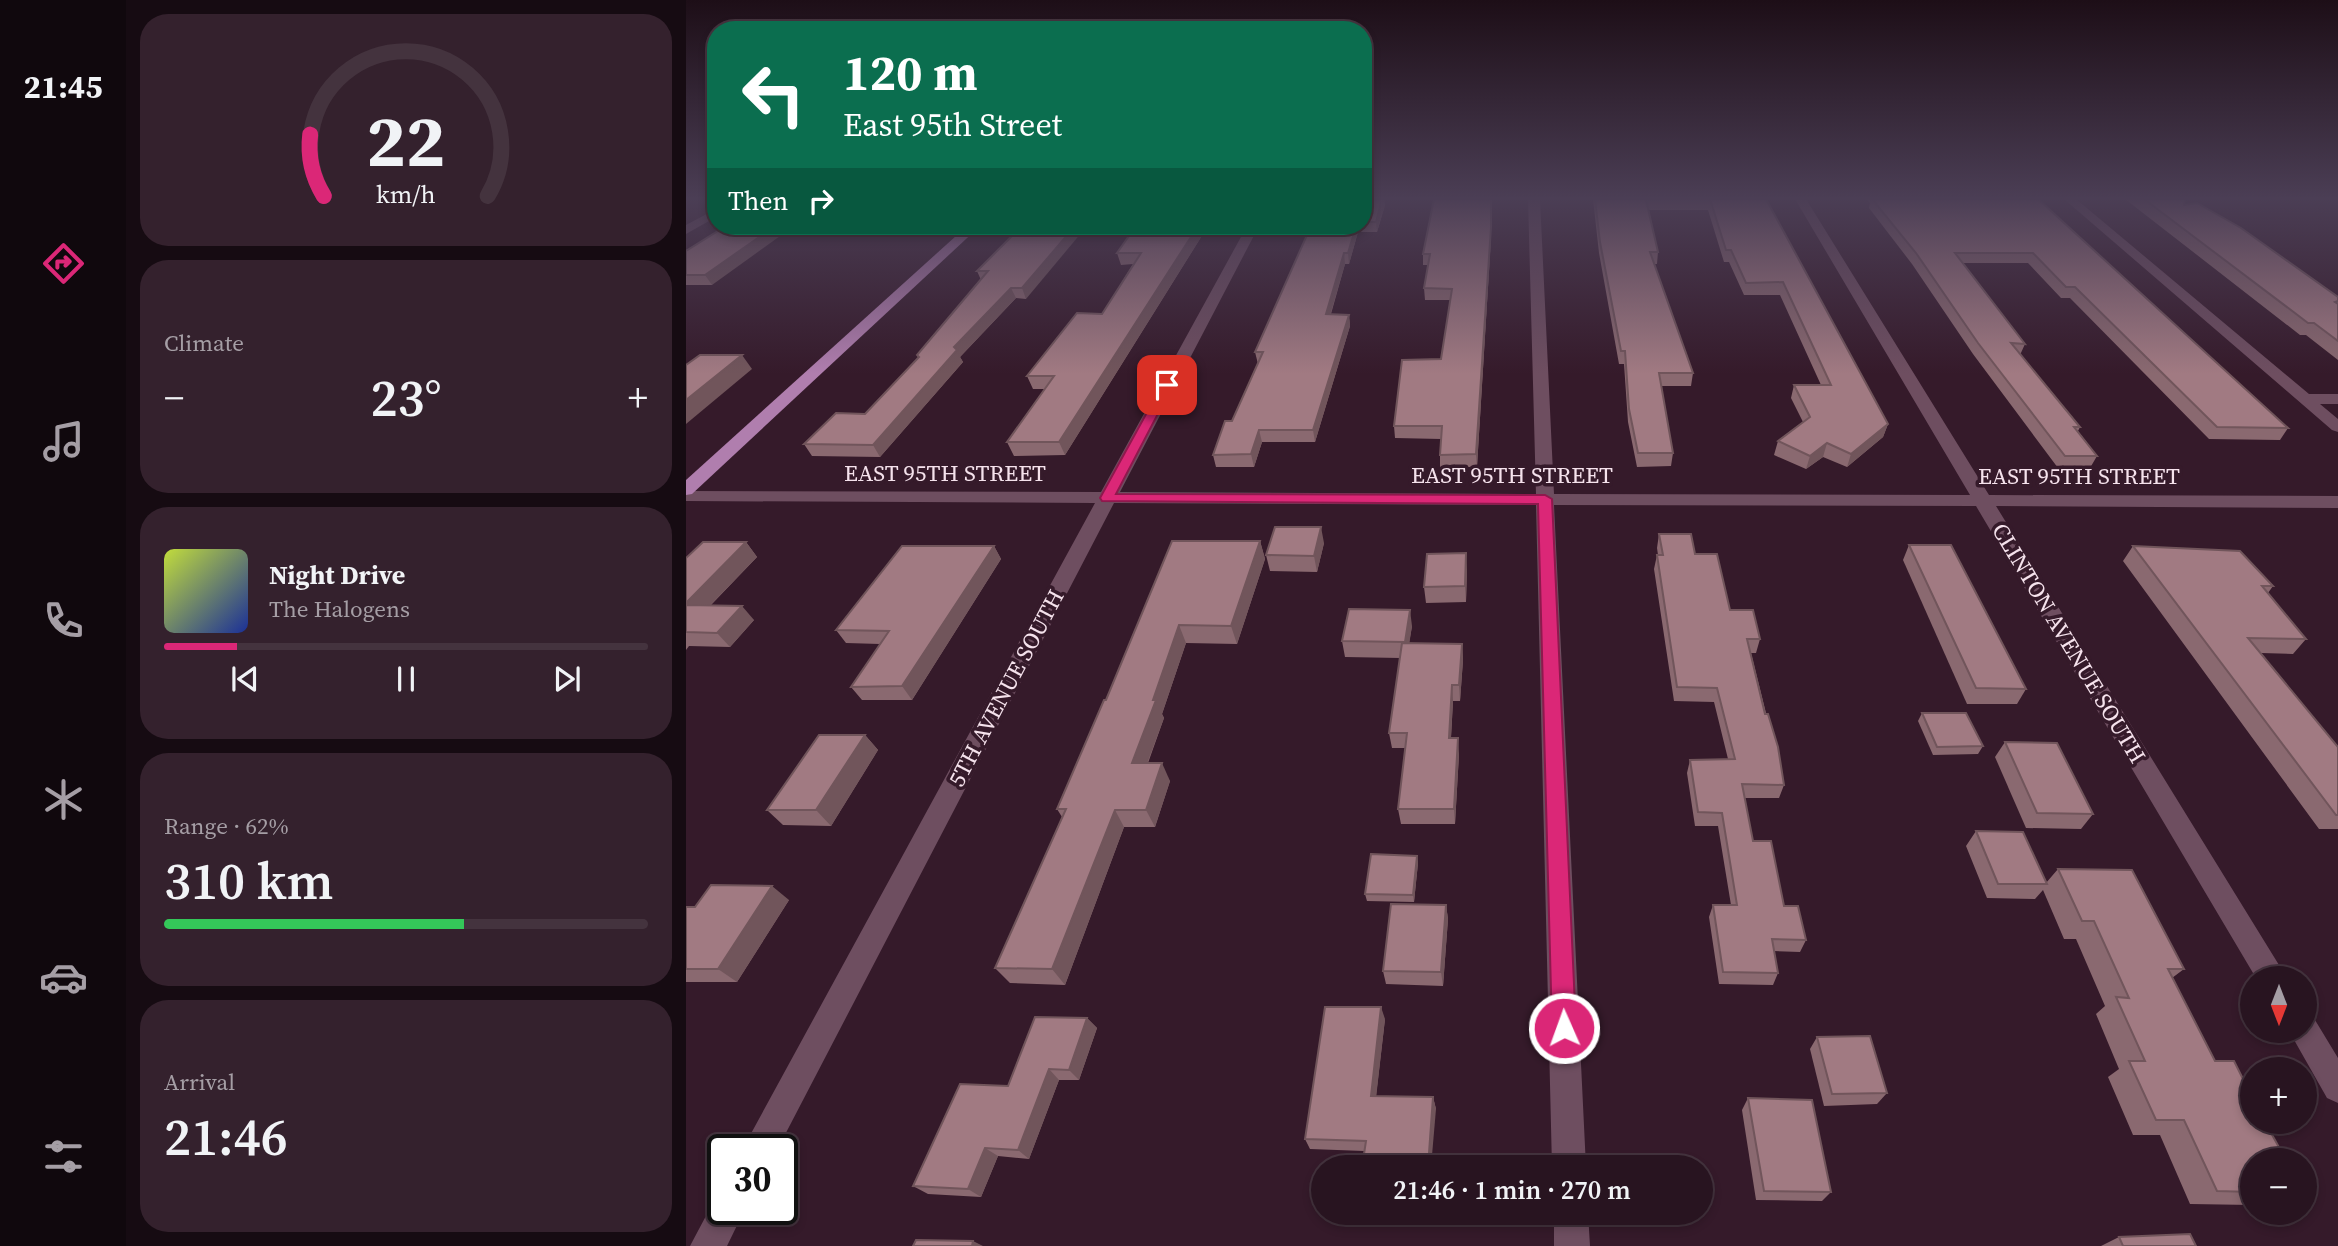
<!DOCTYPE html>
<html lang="en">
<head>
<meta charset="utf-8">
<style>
	:root { --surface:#281420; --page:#34212d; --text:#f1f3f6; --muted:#a59ea5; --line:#44333e; --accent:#db2777 }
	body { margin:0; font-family:"Source Serif 4",serif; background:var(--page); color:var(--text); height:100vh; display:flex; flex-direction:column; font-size:26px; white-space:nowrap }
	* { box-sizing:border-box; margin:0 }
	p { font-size:23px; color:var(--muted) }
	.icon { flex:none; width:38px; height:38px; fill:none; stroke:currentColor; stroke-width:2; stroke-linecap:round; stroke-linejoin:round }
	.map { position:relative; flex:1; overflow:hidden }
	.details { display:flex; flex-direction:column; gap:14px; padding:14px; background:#160b12; width:560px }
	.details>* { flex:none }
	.top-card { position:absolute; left:21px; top:21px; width:665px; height:214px; border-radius:28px; box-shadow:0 4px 10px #0003,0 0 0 2px var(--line); background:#0b6e4f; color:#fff; overflow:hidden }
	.needle { width:46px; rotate:180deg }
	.controls { position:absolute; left:1554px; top:966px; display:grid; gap:14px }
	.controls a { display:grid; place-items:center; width:77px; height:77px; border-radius:50%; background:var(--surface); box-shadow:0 4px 10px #0003,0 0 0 2px var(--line); font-size:35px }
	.speed { position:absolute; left:21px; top:1134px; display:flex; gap:14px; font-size:35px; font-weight:700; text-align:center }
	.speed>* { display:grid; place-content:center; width:91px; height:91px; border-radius:50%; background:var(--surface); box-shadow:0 4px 10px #0003,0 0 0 2px var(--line); line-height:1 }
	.speed .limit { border:4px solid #111; border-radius:10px; background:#fff; color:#111 }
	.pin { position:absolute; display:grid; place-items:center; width:60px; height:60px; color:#fff; margin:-30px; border-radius:14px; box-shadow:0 4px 10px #0006 }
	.me { position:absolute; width:77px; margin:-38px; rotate:358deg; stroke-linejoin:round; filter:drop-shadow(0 0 5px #0008) }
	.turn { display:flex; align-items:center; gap:24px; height:147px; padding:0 21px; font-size:32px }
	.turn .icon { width:91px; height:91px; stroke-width:2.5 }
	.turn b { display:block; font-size:49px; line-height:60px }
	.then { display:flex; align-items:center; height:66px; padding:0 21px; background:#0003; gap:14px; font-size:26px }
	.big { font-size:52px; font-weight:600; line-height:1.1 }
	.details .card { flex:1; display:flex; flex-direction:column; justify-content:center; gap:10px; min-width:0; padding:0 24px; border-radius:28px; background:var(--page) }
	.details .dial { align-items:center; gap:0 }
	.dial svg { height:182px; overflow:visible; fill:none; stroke:var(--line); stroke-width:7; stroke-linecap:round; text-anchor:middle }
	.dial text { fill:var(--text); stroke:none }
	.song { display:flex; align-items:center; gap:21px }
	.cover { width:84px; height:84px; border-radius:10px; background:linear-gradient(135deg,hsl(70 70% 55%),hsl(230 70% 35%)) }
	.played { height:7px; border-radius:4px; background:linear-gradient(90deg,var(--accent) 15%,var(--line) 15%) }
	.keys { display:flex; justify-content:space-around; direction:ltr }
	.heat { display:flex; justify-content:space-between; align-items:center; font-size:38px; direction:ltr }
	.charge { height:10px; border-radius:5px; background:linear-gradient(90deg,#34c759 62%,var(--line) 0) }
	.trip { position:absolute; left:625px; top:1155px; width:402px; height:70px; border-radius:35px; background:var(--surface); box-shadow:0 4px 10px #0003,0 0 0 2px var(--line); font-weight:600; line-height:70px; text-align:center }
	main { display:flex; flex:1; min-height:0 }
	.menu { display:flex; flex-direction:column; width:126px; justify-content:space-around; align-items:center; background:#10080d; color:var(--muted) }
	.menu .icon { width:49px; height:49px }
	.menu .current { color:var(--accent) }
	.menu b { font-size:32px; color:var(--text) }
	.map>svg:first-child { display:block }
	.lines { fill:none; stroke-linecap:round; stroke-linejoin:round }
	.minor { fill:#6e4e60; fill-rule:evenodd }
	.major { fill:#b07eae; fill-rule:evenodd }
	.wall { fill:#8a6970 }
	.shaded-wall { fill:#71555b }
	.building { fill:#a17a82; stroke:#71555b; stroke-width:2 }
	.route { fill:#db2777; stroke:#8e194d; stroke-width:2 }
	.labels { text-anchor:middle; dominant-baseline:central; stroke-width:7; stroke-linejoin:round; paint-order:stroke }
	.street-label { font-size:23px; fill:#f5e2ec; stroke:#351a2a }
</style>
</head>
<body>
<main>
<nav class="menu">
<b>21:45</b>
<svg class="icon current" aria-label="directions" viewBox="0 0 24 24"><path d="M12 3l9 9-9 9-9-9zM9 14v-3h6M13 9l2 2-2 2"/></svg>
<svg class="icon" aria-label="music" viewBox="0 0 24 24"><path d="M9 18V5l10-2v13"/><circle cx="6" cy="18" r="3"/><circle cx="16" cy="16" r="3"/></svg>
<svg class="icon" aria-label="phone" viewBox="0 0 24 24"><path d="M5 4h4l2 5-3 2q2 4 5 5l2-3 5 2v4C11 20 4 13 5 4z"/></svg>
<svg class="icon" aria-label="climate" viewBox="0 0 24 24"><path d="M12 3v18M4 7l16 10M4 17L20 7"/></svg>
<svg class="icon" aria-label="car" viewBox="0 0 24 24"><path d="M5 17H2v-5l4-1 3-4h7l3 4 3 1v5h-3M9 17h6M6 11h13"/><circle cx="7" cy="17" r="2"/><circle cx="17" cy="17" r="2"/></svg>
<svg class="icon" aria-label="filters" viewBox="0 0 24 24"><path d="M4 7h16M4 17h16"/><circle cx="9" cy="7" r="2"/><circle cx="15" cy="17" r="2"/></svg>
</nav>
<section class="details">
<div class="card dial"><svg viewBox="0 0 100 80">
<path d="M14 69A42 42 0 1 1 86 69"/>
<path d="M14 69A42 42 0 0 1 8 42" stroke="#db2777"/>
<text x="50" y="56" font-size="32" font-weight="700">22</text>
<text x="50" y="72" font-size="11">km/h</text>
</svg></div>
<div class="card"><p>Climate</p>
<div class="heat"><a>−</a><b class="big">23°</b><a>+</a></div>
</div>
<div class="card">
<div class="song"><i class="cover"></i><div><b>Night Drive</b><p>The Halogens</p></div></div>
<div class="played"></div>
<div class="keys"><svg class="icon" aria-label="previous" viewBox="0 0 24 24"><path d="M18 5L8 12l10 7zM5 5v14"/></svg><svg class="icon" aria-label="pause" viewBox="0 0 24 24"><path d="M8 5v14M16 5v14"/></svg><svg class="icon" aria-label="next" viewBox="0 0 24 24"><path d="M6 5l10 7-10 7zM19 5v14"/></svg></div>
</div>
<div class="card"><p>Range · 62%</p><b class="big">310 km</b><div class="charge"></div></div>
<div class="card"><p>Arrival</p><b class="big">21:46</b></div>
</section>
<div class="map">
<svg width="1652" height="1246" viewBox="0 0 1652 1246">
	<rect width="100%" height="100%" fill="#351a2a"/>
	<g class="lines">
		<g class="minor">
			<path d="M842,199H854L868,494L1284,495L1109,199H1120L1303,495L1652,496V508L1310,506L1601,978H1570L1290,506L868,505L900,1167H866L850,505L428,503L91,1150H56L409,503L0,501V491L415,492L561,226H573L434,492L850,494Z"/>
			<path d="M1378,199H1390L1623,394H1652V404H1634L1652,419V432L1646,430Z"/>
			<path d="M30,209V217L0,234V225Z"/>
			<path d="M1619,1016L1629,1020L1652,1058V1103L1641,1098L1603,1031H1619Z"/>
			<path d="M37,1194V1209H59L41,1246H4L30,1197Z"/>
			<path d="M868,1213H902L904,1246H868Z"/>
		</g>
		<path class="major" d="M281,226H294L6,494L0,495V480Z"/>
	</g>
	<g class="wall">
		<path d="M677,199H698L699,205L691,232H672L663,264H659L645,314L663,315L664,326L629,442H576L568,467H530L527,455L546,421L572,364L569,352L625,226H677Z"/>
		<path d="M907,199H1080L1202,424L1197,437L1161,467L1137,457L1120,469L1088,455L1092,441L1117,422L1105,398L1108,385H1135L1094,295H1058L1043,262H1038L1022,210H963L972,252L971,264H968L1007,373L1005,386H975L987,453L985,466L951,467L942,422L938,364H933L913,253Z"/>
		<path d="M1181,199H1352L1602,428L1594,440L1523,439L1384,298H1375L1342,263H1277L1339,344L1334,355L1394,427L1392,431L1411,456L1404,468H1372L1287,354L1226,264L1183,208L1184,203Z"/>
		<path d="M1439,199H1499L1498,205L1652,297V360L1620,335H1614Z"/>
		<path d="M40,226L26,285H0V251Z"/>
		<path d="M169,226H237L229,233L172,232Z"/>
		<path d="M336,226L340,299L330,298L274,357L277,362L194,457L126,456L118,444L179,414L232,358L231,355L295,280L291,271Z"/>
		<path d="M522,226L379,455L328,456L321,442L359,389H347L341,376L416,314L447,264L435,265L431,253Z"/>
		<path d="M805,238L791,467H754V455L755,439L709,438L708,426L755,359L764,300H739L738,288L742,265H737V254Z"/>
		<path d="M973,534L1009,554L1044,610L1074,639L1070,653H1065L1098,785L1093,798H1059L1067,841L1098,906L1120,940L1114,952L1088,951L1092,973L1087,985L1033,984L1023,917L1027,905H1045L1032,826H1009L1001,773L1004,760L1042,759L1028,702L988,701L968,569L971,555H972L971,548Z"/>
		<path d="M574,541L579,559L551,644L500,643L476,714L478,718L462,763L484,781L469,827H438L379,985L324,983L309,968L376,817L371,809L420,700Z"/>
		<path d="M60,542L71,557L25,605L68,620L44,647L3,646L0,650V558Z"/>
		<path d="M638,543L631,572L584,571L580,555Z"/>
		<path d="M1223,545L1340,689L1331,704H1281L1217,560Z"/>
		<path d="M308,546L315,559L226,700H176L165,687L194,644L160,643L150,630Z"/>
		<path d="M1447,546L1587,586L1582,593L1620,639L1607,654L1575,653L1652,747V829H1633L1437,561Z"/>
		<path d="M781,569L780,602L740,603L738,587Z"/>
		<path d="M726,626L723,643L776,644L777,660L774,701H767L765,738L773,754L769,824H715L712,809L719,748H706L703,733L714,658L659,657L656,641Z"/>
		<path d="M1236,713L1297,746L1292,754L1247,755L1232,721Z"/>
		<path d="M179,735L192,750L145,826L97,825L81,810Z"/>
		<path d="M1319,742L1407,814L1395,829L1340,828L1309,757Z"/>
		<path d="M1290,831L1360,883L1372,869L1498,969L1486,978L1566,1160V1205L1504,1204L1474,1135H1447L1422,1077L1433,1069L1410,1014L1419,1006L1390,939H1378L1357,890L1349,899L1301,898L1280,846Z"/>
		<path d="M731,856L732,863L728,902L681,901L679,894Z"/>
		<path d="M103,900L51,982H0V907Z"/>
		<path d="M760,905L762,919L757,986L700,984L697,971Z"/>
		<path d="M401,1018L411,1028L393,1080H373L343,1159L312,1156L295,1197L242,1194L227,1186L322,1086Z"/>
		<path d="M699,1019L690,1096L747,1097L750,1109L678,1151L624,1149L619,1139Z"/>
		<path d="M1131,1037L1201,1093L1191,1104L1138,1106L1124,1049Z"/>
		<path d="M1062,1098L1145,1192L1136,1201L1070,1200L1056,1110Z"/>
		<path d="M1433,1237L1510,1246H1415Z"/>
	</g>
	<g class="shaded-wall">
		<path d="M696,199H698L699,205L691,232L690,222Z"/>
		<path d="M805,199V238L791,467L790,454Z"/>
		<path d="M89,226H108L26,285L19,275Z"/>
		<path d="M226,226H237L229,233Z"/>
		<path d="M389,226H401L340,299L336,288Z"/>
		<path d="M512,226H522L379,455L373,442Z"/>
		<path d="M670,226H672V232L663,264L662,253Z"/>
		<path d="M658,253L659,264L641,326L640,314Z"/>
		<path d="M325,288L330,298L274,357L277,362L194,457L187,445L268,347Z"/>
		<path d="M663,315L664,326L629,442L627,430Z"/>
		<path d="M56,355L66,369L0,424V400Z"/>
		<path d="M1202,424L1197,437L1161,467L1165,454Z"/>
		<path d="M573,430L576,442L568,467L565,454Z"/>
		<path d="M1141,443L1137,457L1120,469L1124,456Z"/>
		<path d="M635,527L638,543L631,572L628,556Z"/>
		<path d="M574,541L579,559L551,644L545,626Z"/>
		<path d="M60,542L71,557L11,619L0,607V603Z"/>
		<path d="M308,546L315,559L226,700L216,686Z"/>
		<path d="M780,553L781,569L780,602L779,586Z"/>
		<path d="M56,606L68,620L44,647L31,633Z"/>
		<path d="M724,610L726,626L721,658L719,642Z"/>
		<path d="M493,625L500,643L476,714L478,718L455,780L446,763Z"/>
		<path d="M776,644L777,660L774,701L773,685Z"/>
		<path d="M766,685L767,701L764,754L763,738Z"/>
		<path d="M179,735L192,750L145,826L130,810Z"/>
		<path d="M772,738L773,754L769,824L768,809Z"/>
		<path d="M476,763L484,781L469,827L460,810Z"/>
		<path d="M429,810L438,827L379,985L366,969Z"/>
		<path d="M731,856L732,863L728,902L727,895Z"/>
		<path d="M86,886L103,900L51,982L32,969Z"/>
		<path d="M760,905L762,919L757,986L755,972Z"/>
		<path d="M695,1007L699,1019L689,1107L685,1096Z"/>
		<path d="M401,1018L411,1028L393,1080L383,1070Z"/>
		<path d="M363,1069L373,1080L343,1159L332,1150Z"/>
		<path d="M747,1097L750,1109L745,1167H742Z"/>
		<path d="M299,1148L312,1156L295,1197L282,1189Z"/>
		<path d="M287,1241L297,1246H286Z"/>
	</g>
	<g class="building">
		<path d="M677,199H696L690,222H677Z"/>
		<path d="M748,199H805V227L790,454L754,455L756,426H708L716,360L755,359L766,289L738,288L744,254H737Z"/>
		<path d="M909,199H976L960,200L972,252H964L1007,373H973L987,453H952L943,409L939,351H935L914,242Z"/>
		<path d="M1024,199H1080L1202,424L1165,454L1141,443L1124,456L1092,441L1124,417L1108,385H1145L1097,282L1060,283L1045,250H1040Z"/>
		<path d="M1186,199H1352L1602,428L1531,427L1389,287H1380L1347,253H1269L1339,344L1325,343L1394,427H1388L1411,456H1379L1292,343L1230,253Z"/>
		<path d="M1458,199H1499L1498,205L1511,203L1555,228L1652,297V301L1649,302L1652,304V341L1628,323H1622Z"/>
		<path d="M40,226H89L19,275H0V251Z"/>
		<path d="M336,226H389L336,288H325L268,347L271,350L187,445L118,444L150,413L179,414L233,357L231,355L302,271H291Z"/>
		<path d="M450,226H512L373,442H321L368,376H341L391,313L416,314L455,253H431Z"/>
		<path d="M625,226H670L662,253H658L640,314L663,315L627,430H573L565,454L527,455L539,421H546L577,352H569Z"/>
		<path d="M14,355H56L0,400V365Z"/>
		<path d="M589,527H635L628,556L580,555Z"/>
		<path d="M973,534H1005L1009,554H1031L1044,610H1067L1074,639H1061L1079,714H1082L1092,747L1098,785L1056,784L1067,841H1085L1098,906H1112L1120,940L1086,939L1092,973L1037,972L1027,905H1051L1036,813L1012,812L1004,760L1049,759L1031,688L991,687L971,555H977Z"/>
		<path d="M486,541H574L545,626L493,625L467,700H470L446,763H476L460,810H429L366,969L309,968L380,809H371L418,700H420Z"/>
		<path d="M17,542H60L0,603V558Z"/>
		<path d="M1223,545H1265L1340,689L1290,688Z"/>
		<path d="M216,546H308L216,686L165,687L203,631L150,630Z"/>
		<path d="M1447,546L1554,551L1587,586H1576L1620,639L1562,638L1652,747V815H1650Z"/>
		<path d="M780,553L779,586L738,587L741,554Z"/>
		<path d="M0,605L56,606L31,633L0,632Z"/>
		<path d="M663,609L724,610L719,642L656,641Z"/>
		<path d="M716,643L776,644L773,685H766L763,738H772L768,809H712L721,733H703Z"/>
		<path d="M1236,713H1280L1297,746L1251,747Z"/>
		<path d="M133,735H179L130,810H81Z"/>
		<path d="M1319,742L1371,743L1407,814L1351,813Z"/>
		<path d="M1290,831L1337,832L1361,884H1312Z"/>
		<path d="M685,854L731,856L727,895L679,894Z"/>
		<path d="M1372,869L1446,870L1498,969H1482L1529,1061H1548L1566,1097V1122H1579L1600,1160H1566V1192L1531,1191L1498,1120H1470L1443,1061H1459L1430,997L1443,998L1408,921H1396Z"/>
		<path d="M25,885L86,886L32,969H0V907H9Z"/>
		<path d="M705,904L760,905L755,972L697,971Z"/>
		<path d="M639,1007H695L685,1096L747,1097L742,1167H676L680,1141L619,1139Z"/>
		<path d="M349,1017L401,1018L383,1070L363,1069L332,1150L299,1148L282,1189L227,1186L274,1084L322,1086Z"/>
		<path d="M1184,1036L1201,1093L1146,1094L1131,1037Z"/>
		<path d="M1062,1098L1126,1100L1145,1192L1078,1191Z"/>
		<path d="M1504,1234L1510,1246H1437L1433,1237Z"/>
		<path d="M230,1240L287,1241L286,1246H227Z"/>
	</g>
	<linearGradient id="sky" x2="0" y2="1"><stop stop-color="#1d0e17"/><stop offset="0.53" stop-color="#4b3e55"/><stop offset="1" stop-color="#4b3e55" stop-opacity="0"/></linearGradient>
	<rect width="1652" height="374" fill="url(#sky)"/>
	<path class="route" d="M481,381L487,385L430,494L859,495L866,499L890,1028L886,1036L878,1040L870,1036L866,1028L852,504L416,501L414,498L476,385Z"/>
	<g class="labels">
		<g class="street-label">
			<text x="259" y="473">EAST 95TH STREET</text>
			<text x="826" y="475">EAST 95TH STREET</text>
			<text x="1393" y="476">EAST 95TH STREET</text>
			<text transform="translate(1383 643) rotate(59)">CLINTON AVENUE SOUTH</text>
			<text transform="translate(320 688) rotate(-62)">5TH AVENUE SOUTH</text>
		</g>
	</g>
</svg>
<div class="controls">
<a><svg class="needle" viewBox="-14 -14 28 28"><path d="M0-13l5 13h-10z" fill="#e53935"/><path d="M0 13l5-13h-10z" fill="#a59ea5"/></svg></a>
<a>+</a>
<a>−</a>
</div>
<div class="speed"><div class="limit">30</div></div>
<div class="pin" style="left:481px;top:385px;background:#d93025"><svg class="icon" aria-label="arrive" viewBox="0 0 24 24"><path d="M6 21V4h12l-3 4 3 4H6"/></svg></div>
<svg class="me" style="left:878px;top:1028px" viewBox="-20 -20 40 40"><circle r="17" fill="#db2777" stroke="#fff" stroke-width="3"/><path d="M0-11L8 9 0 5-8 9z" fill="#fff"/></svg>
<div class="trip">21:46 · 1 min · 270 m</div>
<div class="top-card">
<div class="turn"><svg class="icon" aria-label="left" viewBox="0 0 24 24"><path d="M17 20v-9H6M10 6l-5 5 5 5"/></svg><div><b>120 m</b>East 95th Street</div></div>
<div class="then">Then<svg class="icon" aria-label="right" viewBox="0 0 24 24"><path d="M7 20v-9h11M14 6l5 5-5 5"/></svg></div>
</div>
</div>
</main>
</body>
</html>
